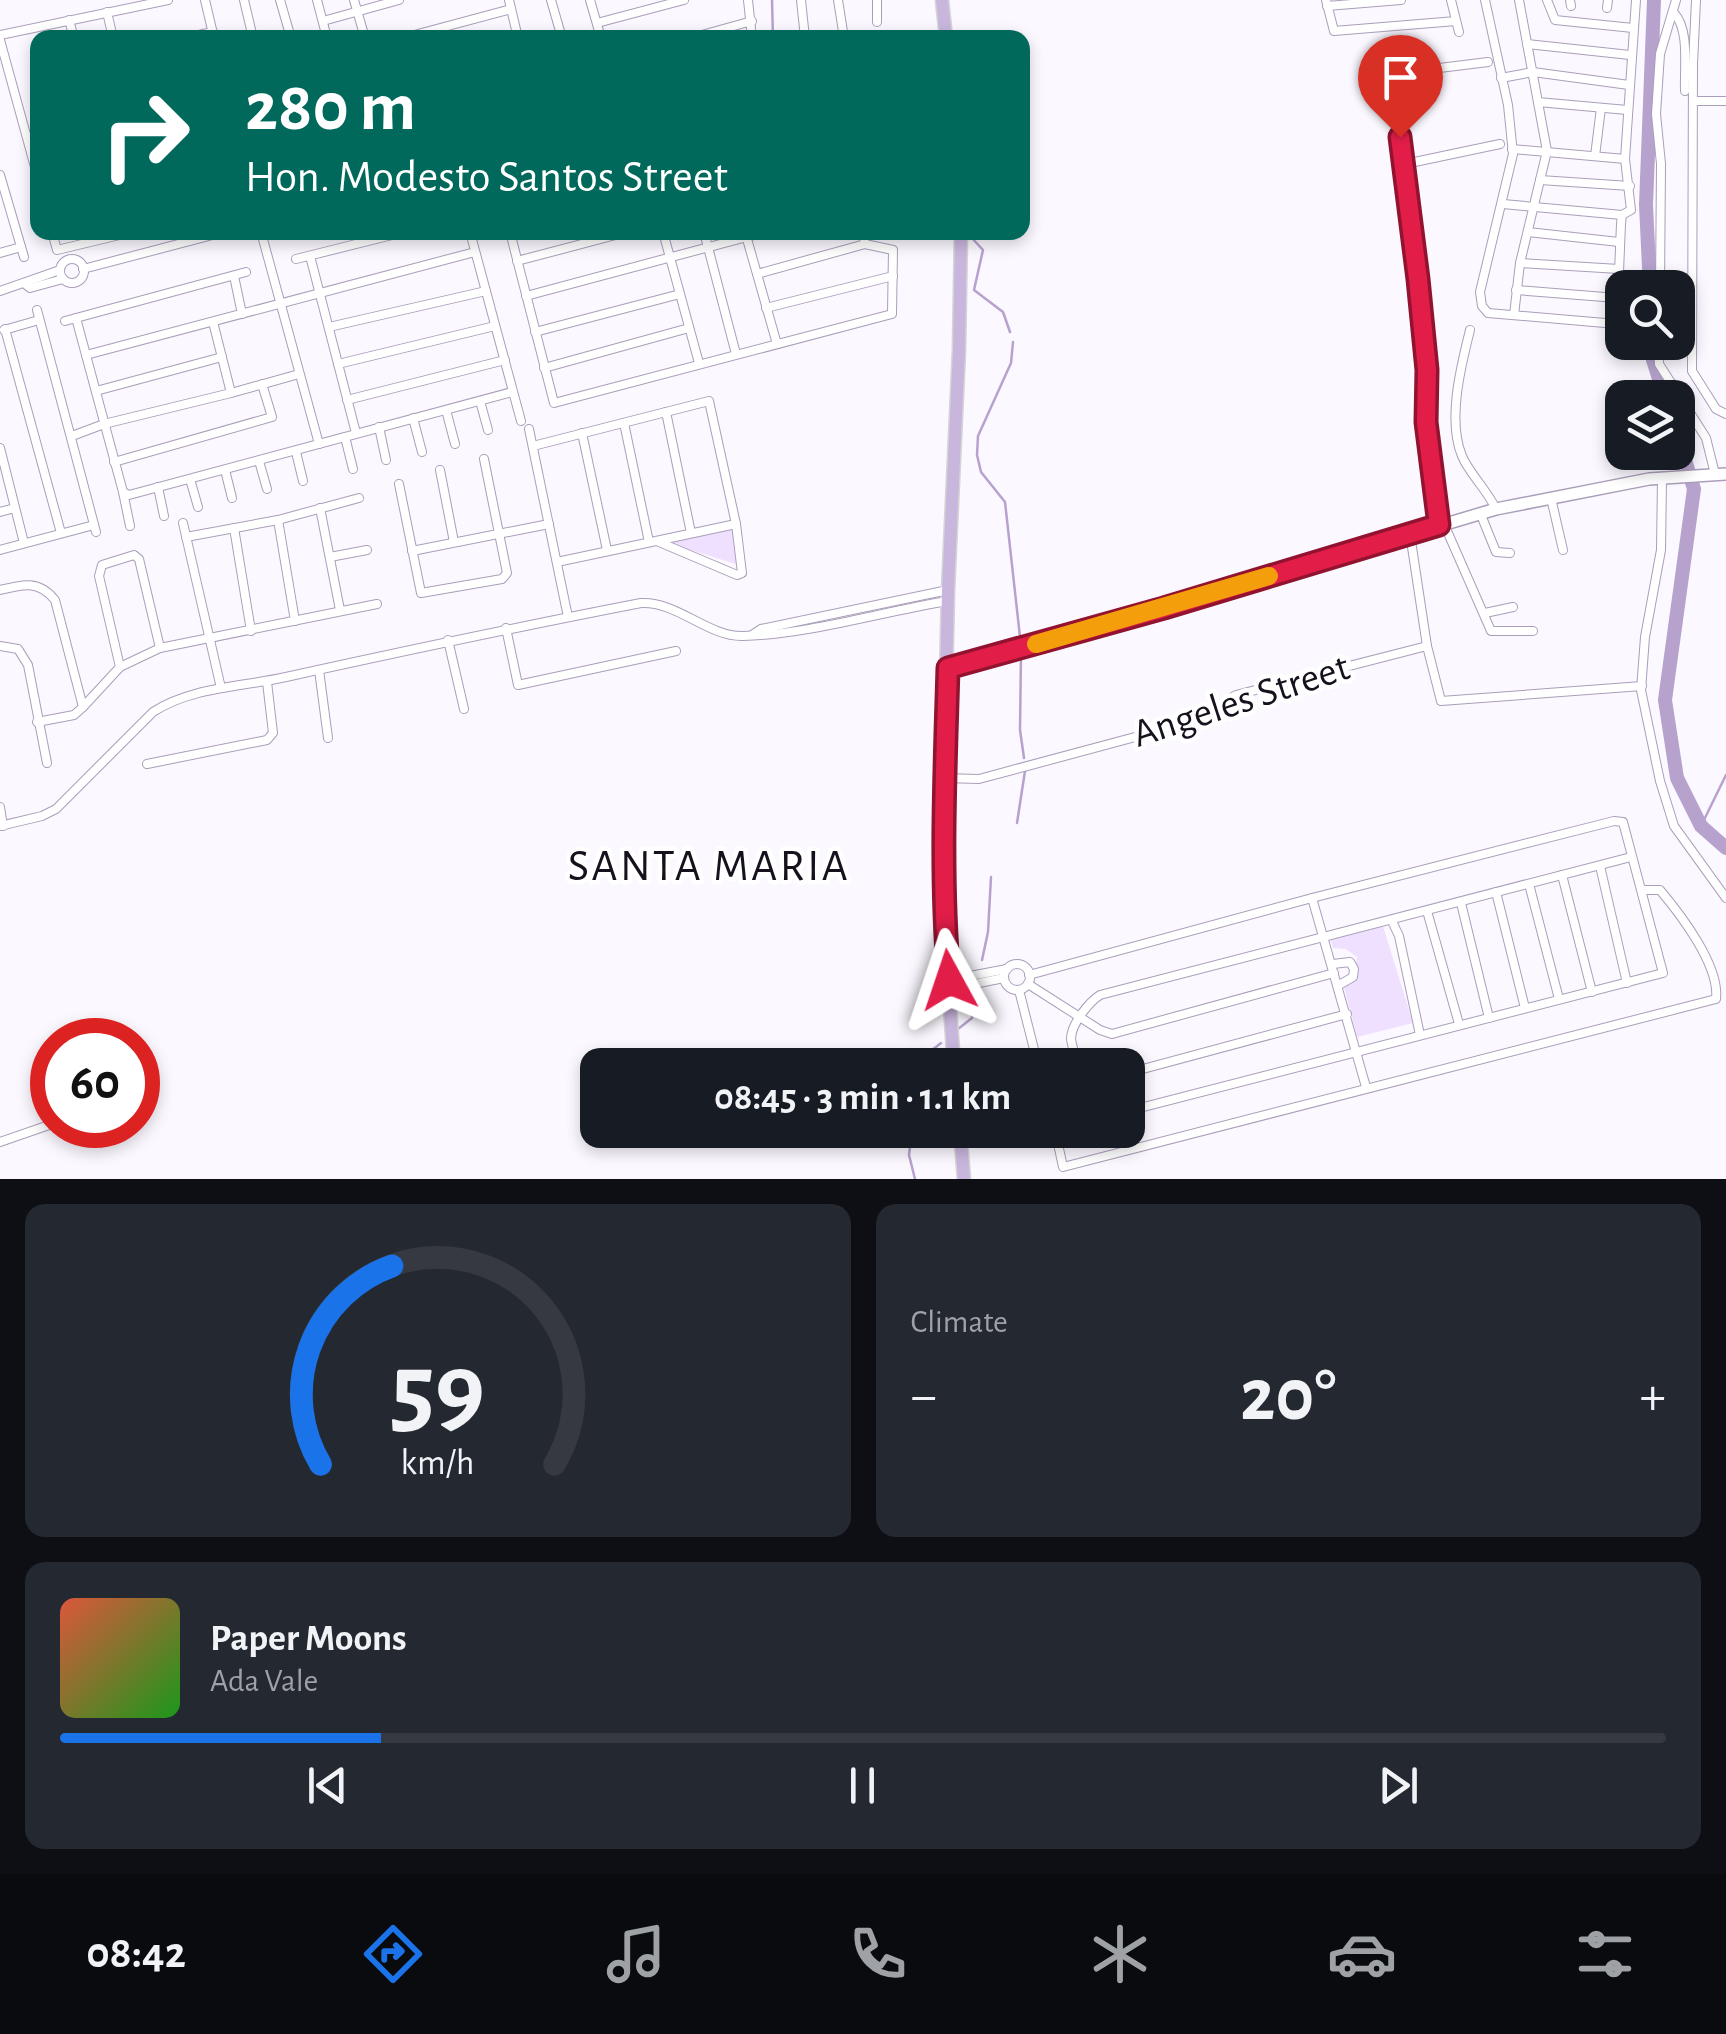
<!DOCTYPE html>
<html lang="en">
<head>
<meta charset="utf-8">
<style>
	:root { --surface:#171b24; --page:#242831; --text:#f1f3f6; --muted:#9ea1a6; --line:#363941; --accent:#1a73e8 }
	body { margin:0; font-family:"Alegreya Sans",sans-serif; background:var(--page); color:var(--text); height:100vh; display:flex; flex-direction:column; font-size:38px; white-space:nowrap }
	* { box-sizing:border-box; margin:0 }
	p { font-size:32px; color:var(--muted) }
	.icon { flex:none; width:55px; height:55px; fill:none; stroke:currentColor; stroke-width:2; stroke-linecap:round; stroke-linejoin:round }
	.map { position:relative; height:1179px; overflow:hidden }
	.sheet { display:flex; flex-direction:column; gap:25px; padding:25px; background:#0d0f14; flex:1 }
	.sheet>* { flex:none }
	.hud { position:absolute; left:30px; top:30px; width:1000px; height:210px; border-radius:20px; box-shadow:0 5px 15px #0003; background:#00695c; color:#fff; overflow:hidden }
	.tools { position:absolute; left:1605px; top:270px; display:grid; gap:20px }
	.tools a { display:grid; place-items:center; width:90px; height:90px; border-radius:20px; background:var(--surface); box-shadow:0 5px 15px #0003; font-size:50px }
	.speed { position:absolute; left:30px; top:1018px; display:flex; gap:20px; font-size:50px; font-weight:700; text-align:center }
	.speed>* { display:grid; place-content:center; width:130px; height:130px; border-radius:50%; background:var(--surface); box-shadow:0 5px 15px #0003; line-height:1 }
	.speed .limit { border:15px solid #d22; background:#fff; color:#111 }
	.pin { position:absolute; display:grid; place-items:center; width:85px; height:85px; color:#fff; margin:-102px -42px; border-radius:50% 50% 50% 0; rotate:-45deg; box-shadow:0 0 10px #0007 }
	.pin .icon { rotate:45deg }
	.me { position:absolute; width:110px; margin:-55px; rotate:355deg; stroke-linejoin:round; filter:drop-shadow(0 0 8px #0008) }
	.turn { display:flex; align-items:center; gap:35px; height:210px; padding:0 50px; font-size:45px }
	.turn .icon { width:130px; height:130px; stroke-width:2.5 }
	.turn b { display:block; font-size:70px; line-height:85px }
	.big { font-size:75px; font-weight:600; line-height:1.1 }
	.sheet .tile { flex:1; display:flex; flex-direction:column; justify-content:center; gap:15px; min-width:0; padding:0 35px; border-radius:20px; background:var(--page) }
	.sheet .dial { align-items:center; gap:0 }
	.dial svg { height:260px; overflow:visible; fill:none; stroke:var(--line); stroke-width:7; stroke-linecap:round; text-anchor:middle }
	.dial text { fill:var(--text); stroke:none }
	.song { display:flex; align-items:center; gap:30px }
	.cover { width:120px; height:120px; border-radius:15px; background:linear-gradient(135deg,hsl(10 70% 55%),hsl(120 70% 35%)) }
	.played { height:10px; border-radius:5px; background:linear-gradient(90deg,var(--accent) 20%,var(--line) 20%) }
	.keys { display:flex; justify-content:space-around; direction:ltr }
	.heat { display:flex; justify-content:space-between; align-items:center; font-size:55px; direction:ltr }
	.sheet .tiles { flex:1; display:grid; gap:25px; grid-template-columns:1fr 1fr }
	.tile:last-child { grid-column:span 2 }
	.trip { position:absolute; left:580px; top:1048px; width:565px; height:100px; border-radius:20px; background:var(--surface); box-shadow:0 5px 15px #0003; font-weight:600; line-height:100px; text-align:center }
	.tabs { display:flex; height:160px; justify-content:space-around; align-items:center; background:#090b0e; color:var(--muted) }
	.tabs .icon { width:70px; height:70px }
	.tabs .selected { color:var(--accent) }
	.tabs b { font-size:45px; color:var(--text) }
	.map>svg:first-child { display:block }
	.green { fill:#eee0fe }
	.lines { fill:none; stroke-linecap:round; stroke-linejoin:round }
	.stream { stroke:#b6a2cd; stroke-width:2.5 }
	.river { stroke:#b6a2cd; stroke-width:14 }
	.street-casing { stroke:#ab9eba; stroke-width:10 }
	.secondary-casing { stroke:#ab9eba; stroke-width:14 }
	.primary-casing { stroke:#d5d4d6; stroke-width:15 }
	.street { stroke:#fff; stroke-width:8 }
	.secondary { stroke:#fff; stroke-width:11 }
	.primary { stroke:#c9b6dd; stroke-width:12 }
	.route-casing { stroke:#92132f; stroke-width:25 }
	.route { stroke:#e11d48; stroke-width:18 }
	.slow { stroke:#f59e0b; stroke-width:18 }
	.labels { text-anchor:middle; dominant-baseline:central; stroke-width:9; stroke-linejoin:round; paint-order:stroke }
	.street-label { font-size:40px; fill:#16111c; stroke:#fff }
	.quarter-label { font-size:45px; letter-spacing:2.5px; fill:#16111c; stroke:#fff }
</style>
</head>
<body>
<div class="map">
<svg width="1726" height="1179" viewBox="0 0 1726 1179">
	<rect width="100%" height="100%" fill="#fbf8ff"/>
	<g class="green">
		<path d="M734,529L739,565L668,543Z"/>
		<path d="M1382,923L1413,1023L1357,1037L1343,983L1355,970L1357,957L1346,949L1333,948L1328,932Z"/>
	</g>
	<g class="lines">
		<g class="stream">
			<path d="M772,0L773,38"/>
			<path d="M971,237L983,250L974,290L1003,312L1010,332"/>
			<path d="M1013,342L1011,363L978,436L977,455L981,472L1005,502L1020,637"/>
			<path d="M1021,653L1020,730L1024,758"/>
			<path d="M1017,823L1025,771"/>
			<path d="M1701,826L1726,775"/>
			<path d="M982,960L988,932L991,877"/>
			<path d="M958,1029L972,1018L976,993"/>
			<path d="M921,1065L922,1058L941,1043"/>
			<path d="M912,1130L909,1155L915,1179"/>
		</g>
		<g class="river">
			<path d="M1650,288L1646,205L1654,0"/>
			<path d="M1652,342L1653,360L1665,398"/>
			<path d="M1678,437L1694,489L1665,700L1677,778L1701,826L1726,848"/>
		</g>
		<g class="street-casing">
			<g id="street">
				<path d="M205,0L214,38"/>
				<path d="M244,0L253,38"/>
				<path d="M280,0L291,38"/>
				<path d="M317,0L327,38"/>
				<path d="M354,0L365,38"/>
				<path d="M509,0L518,38"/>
				<path d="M551,0L562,38"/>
				<path d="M590,0L601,38"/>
				<path d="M748,0L752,38"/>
				<path d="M801,0L805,38"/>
				<path d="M838,0L844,38"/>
				<path d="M877,0V22"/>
				<path d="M1326,0L1334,31L1456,21"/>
				<path d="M1451,0L1459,32"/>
				<path d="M1485,0L1508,105L1513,154L1480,292L1482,306L1488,313L1605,323L1617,320L1621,224L1622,215L1631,210L1625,159L1636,0"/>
				<path d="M1547,0L1555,20L1633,28"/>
				<path d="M1570,0L1571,6"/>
				<path d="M1696,0L1693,64L1692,371L1716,409L1726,414"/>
				<path d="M1327,6L1401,0"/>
				<path d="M1607,8L1608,0"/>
				<path d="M107,12L113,38"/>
				<path d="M1674,13C1690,30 1684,68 1685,91"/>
				<path d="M69,20L74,38"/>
				<path d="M323,21L399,0"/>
				<path d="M597,23L684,0"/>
				<path d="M0,35L168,0"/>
				<path d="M184,38L213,32"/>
				<path d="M403,38L511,9"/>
				<path d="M691,38L752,21"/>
				<path d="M0,40L38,178"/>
				<path d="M1527,44L1630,55"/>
				<path d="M1380,54L1405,164L1427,370L1426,422L1439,525"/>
				<path d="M1383,75L1488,62"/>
				<path d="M1501,78L1533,72L1629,85"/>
				<path d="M1693,101H1726"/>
				<path d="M1538,102L1627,110"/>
				<path d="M1512,149L1625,159"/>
				<path d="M1595,156L1601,108"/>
				<path d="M1405,164L1500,144"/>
				<path d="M0,175L24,257"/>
				<path d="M1540,180L1630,186"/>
				<path d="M1503,204L1622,215"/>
				<path d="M52,232L57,250L132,232"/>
				<path d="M261,232L319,444"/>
				<path d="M470,232L521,421"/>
				<path d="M510,232L554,403L892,314L893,250L865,244L863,232"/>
				<path d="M663,232L699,363"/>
				<path d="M704,232L736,354"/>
				<path d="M745,232L777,344"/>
				<path d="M912,232L917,235L922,232"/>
				<path d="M1528,232L1619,242"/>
				<path d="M0,253L21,247"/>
				<path d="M310,256L356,433"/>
				<path d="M296,259L404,232"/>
				<circle cx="72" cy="271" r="12"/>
				<path d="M517,261L627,232"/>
				<path d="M1520,263L1619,269"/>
				<path d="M83,269L224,232"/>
				<path d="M757,274L865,244"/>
				<path d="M234,276L242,314"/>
				<path d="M25,284L30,288L63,279"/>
				<path d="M1660,288L1661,164L1656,114L1660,54L1676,0"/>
				<path d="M1516,290L1617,298"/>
				<path d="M0,291L60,270"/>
				<path d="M526,296L765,232"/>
				<path d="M766,308L893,276"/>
				<path d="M37,310L96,532"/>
				<path d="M1514,315L1520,263L1547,151L1519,0"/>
				<path d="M76,318L123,492L129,495L512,392"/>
				<path d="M65,321L246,272"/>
				<path d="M213,322L231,393L299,374"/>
				<path d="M329,327L486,291"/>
				<path d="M5,329L61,533"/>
				<path d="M4,330L39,320"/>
				<path d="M1470,330C1461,366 1447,420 1462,456C1469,473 1487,490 1496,509"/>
				<path d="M535,332L680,294"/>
				<path d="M1658,342L1659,364L1706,438L1715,474"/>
				<path d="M86,355L475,252"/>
				<path d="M338,364L495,326"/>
				<path d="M544,368L689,328"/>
				<path d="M96,391L222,357"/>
				<path d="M347,400L505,360"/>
				<path d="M480,401L488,430"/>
				<path d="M446,410L455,444"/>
				<path d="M666,412L691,533"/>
				<path d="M413,418L422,452"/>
				<path d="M624,423L649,542"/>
				<path d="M379,427L386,460"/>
				<path d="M529,429L568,617"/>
				<path d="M582,433L607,550"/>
				<path d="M72,436L104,424L231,393"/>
				<path d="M345,437L353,469"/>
				<path d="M533,446L709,401L736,524L742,573L737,575L659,542"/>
				<path d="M0,448L24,543"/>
				<path d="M296,452L303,481"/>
				<path d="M259,461L267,489"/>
				<path d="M114,462L272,417L262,384"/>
				<path d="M225,470L232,498"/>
				<path d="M440,470L454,542"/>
				<path d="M190,479L198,507"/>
				<path d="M1662,479L1661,550L1645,637L1641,690L1660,781L1674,826L1726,898"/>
				<path d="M399,484L421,593L502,579L507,573L484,459"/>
				<path d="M158,487L164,516"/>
				<path d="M123,492L130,526"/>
				<path d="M1551,498L1563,550"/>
				<path d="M320,508L340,610"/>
				<path d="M0,512L15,508"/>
				<path d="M1481,515L1496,552L1510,553"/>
				<path d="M278,520L295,621"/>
				<path d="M183,523L221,688"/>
				<path d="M1444,524L1491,631H1533"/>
				<path d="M234,528L251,631"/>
				<path d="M1410,534L1427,646L1441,701L1642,686"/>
				<path d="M186,537L278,520L359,498"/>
				<path d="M0,550L94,525"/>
				<path d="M412,551L549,524"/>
				<path d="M330,557L367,550"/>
				<path d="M557,562L736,524"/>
				<path d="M0,590C23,584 39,580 55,600L83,707L120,667L99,576L102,565L134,555L139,559L160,648L377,604"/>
				<path d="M1485,613L1513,607"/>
				<path d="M506,628L518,685L676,651"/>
				<path d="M752,635L761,629L948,590"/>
				<path d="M448,640L464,709"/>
				<path d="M0,646L18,649L28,665L47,763"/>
				<path d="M120,667L160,648"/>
				<path d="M319,670L328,738"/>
				<path d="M37,722L74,715L83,707"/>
				<path d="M147,764L267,740L273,733L267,682"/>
				<path d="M944,778L979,779L1191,722L1236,695L1427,646"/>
				<path d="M0,807L3,826"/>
				<path d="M0,826L42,816L56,809L153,712C191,687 242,687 286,677C404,651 522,626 641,603C677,601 708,637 743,636C811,634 880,612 948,601"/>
				<path d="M1600,866L1627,983"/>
				<path d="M1562,875L1592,992"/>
				<path d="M1529,884L1559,999"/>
				<path d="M1496,892L1525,1008"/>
				<path d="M1312,898L1366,1087"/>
				<path d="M1461,903L1489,1018"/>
				<path d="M1427,911L1459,1024"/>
				<path d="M1392,921L1399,936L1420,1035"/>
				<path d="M1333,964L1350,962L1354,969L1353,977L1339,985"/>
				<circle cx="1017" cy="977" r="13"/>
				<path d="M1029,975L1312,898L1614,821L1623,822L1663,973L1128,1111"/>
				<path d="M949,980L1007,969"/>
				<path d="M1028,984L1100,1030L1112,1034L1334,973"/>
				<path d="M949,989L1004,978"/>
				<path d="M1019,990L1038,1065"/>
				<path d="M1078,1065C1076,1057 1072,1047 1071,1039C1071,1024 1089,1002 1100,995L1631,857"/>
				<path d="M1128,1073L1347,1014"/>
				<path d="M1055,1130L1063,1167L1716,999C1720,966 1681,915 1660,890H1643"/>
				<path d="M0,1142L52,1124"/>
			</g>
		</g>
		<g class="secondary-casing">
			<path id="secondary" d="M948,668L1163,608L1496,509L1649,479L1726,474"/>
		</g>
		<g class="primary-casing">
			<g id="primary">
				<path d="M942,0L946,38"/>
				<path d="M954,1065L944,922L943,820L948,590L959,350L961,232"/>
				<path d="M960,1130L964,1179"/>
			</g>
		</g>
		<use href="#street" class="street"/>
		<use href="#secondary" class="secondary"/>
		<use href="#primary" class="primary"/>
	</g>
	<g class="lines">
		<g class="route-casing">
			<path id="route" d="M949,980C940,876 945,772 948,668L1164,608L1439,525L1426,422L1427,370L1418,279L1400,137"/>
		</g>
		<use href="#route" class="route"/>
		<path class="slow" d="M1036,644L1269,576"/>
	</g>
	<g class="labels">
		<g class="street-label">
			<text transform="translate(1241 701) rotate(-18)">Angeles Street</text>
		</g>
		<g class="quarter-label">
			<text x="709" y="866">SANTA MARIA</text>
		</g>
	</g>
</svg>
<div class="tools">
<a><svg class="icon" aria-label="search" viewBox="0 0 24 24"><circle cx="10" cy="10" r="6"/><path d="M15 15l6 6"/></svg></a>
<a><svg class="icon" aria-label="layers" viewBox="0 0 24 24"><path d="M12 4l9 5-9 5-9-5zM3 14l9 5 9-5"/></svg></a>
</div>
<div class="speed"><div class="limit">60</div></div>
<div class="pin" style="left:1400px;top:137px;background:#d93025"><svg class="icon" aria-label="arrive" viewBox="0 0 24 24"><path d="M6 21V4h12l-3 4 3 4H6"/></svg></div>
<svg class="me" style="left:949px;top:980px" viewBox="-20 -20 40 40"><path d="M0-17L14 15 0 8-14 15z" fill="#e11d48" stroke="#fff" stroke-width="4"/></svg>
<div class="trip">08:45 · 3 min · 1.1 km</div>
<div class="hud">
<div class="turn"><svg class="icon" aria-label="right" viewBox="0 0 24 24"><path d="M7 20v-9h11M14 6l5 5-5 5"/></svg><div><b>280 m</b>Hon. Modesto Santos Street</div></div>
</div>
</div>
<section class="sheet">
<div class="tiles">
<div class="tile dial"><svg viewBox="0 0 100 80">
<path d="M14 69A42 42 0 1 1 86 69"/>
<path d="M14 69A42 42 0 0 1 36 8" stroke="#1a73e8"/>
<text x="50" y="56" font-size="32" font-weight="700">59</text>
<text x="50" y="72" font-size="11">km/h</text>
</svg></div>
<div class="tile"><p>Climate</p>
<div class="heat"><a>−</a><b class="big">20°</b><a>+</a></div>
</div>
<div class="tile">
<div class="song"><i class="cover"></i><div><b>Paper Moons</b><p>Ada Vale</p></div></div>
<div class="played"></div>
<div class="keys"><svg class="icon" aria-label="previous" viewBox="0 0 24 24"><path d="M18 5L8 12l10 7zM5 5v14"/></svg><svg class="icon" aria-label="pause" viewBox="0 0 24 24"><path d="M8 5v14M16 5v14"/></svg><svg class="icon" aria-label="next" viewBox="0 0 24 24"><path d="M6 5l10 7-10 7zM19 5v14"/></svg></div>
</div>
</div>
</section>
<nav class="tabs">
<b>08:42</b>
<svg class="icon selected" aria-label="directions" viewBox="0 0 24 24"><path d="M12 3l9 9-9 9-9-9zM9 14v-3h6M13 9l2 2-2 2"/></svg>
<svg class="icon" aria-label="music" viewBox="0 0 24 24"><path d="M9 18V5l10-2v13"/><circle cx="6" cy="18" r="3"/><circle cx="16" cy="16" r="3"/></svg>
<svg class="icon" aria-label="phone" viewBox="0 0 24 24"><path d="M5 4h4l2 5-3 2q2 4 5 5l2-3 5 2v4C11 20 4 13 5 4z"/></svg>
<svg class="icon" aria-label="climate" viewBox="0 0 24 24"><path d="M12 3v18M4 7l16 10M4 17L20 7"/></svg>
<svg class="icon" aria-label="car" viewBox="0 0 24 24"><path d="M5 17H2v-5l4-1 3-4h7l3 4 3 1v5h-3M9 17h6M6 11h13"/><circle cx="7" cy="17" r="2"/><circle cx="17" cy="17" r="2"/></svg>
<svg class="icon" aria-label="filters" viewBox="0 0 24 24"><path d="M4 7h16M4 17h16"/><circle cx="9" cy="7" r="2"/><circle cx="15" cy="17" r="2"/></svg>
</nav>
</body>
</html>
